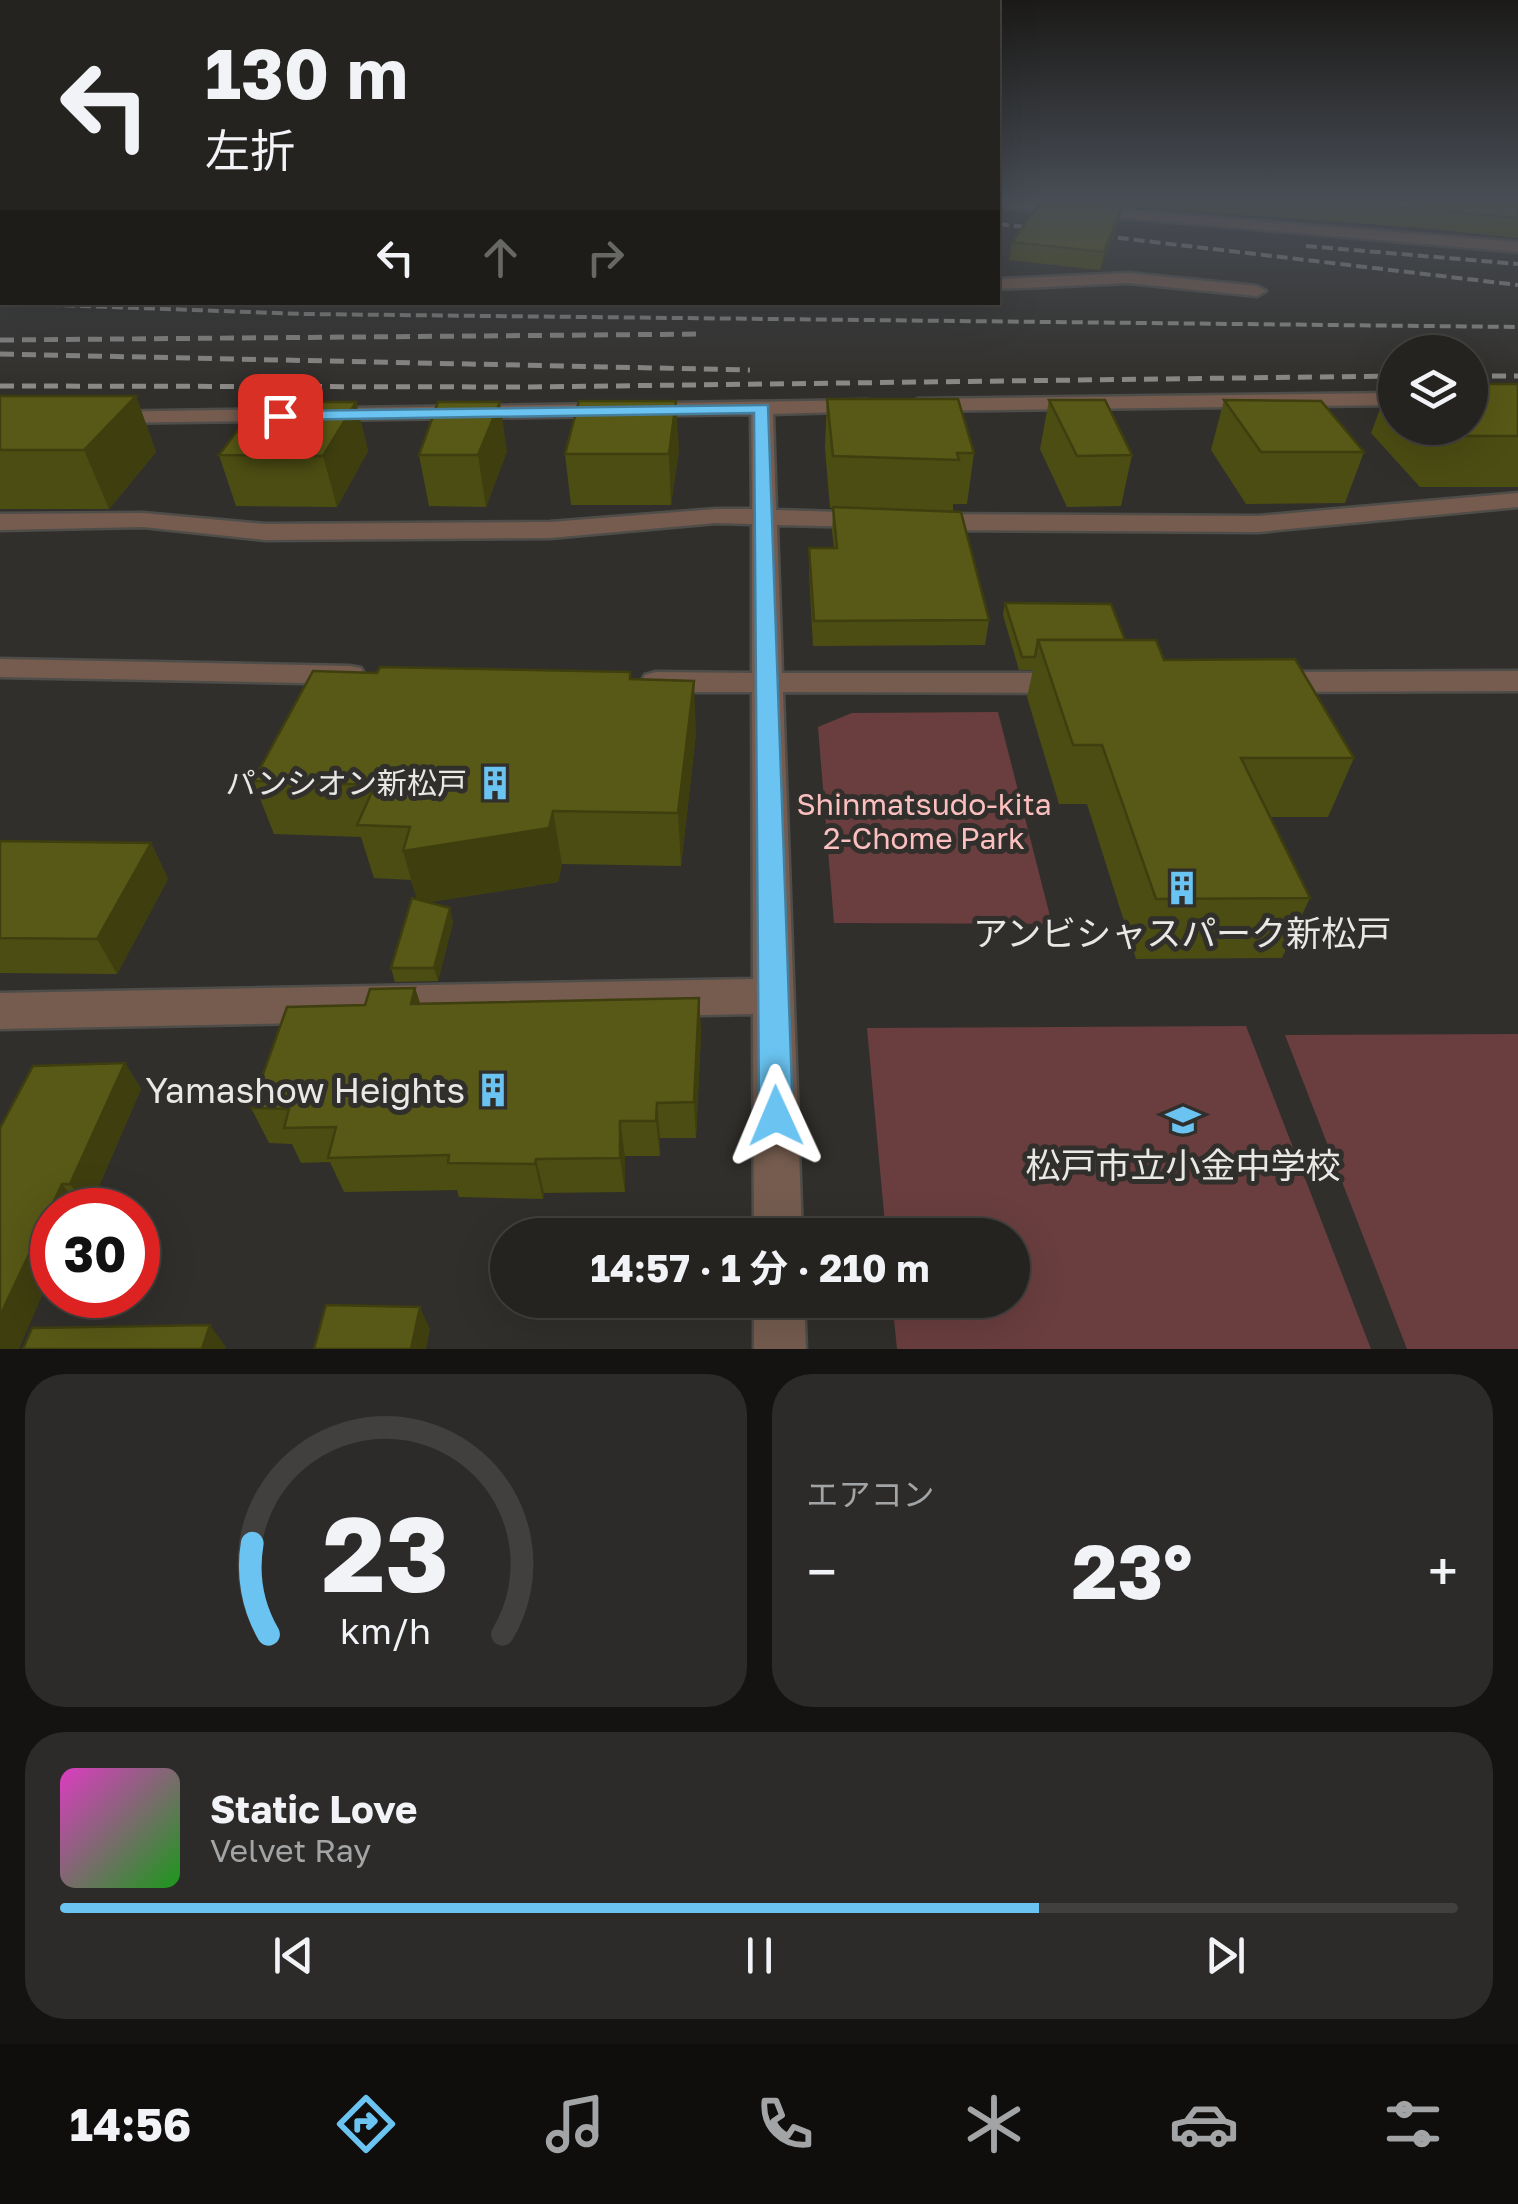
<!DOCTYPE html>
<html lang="ja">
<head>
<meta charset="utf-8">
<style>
	:root { --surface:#252320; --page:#2d2b29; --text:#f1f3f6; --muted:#a3a4a5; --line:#42403e; --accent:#6ac3f1 }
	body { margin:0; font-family:"Golos Text","Noto Sans JP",sans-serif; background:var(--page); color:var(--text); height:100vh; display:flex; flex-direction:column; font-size:38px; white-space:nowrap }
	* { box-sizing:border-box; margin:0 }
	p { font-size:32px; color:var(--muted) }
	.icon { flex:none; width:55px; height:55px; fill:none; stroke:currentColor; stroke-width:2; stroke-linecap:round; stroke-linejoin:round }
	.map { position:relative; height:1349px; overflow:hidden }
	.panel { display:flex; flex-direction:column; gap:25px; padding:25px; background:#141312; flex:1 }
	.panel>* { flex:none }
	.banner { position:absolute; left:0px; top:0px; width:1000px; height:305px; box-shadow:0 10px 40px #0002,0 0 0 2px var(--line); background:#252320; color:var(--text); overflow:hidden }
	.controls { position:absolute; left:1378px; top:335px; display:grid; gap:20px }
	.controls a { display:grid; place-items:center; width:110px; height:110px; border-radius:50%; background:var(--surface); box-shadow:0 10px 40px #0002,0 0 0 2px var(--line); font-size:50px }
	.speed { position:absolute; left:30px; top:1188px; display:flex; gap:20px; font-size:50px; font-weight:700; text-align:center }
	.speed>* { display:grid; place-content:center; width:130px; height:130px; border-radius:50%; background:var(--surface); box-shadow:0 10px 40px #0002,0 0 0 2px var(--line); line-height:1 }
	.speed .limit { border:15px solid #d22; background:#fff; color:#111 }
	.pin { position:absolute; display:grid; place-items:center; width:85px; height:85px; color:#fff; margin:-42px; border-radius:20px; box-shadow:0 5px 15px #0006 }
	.me { position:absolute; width:110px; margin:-55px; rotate:359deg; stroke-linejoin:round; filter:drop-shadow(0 0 8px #0008) }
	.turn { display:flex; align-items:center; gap:35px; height:210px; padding:0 40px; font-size:45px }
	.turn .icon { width:130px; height:130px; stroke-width:2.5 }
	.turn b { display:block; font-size:70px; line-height:85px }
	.lanes { display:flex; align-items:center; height:95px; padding:0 40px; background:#0003; justify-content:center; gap:50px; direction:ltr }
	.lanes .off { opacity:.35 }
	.big { font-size:75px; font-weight:700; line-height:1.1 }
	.panel .tile { flex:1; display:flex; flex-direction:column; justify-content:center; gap:15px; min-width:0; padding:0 35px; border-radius:40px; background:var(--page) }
	.panel .dial { align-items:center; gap:0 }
	.dial svg { height:260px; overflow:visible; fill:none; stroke:var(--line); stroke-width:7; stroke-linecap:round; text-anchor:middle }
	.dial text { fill:var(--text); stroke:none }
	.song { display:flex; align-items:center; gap:30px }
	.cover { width:120px; height:120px; border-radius:15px; background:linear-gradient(135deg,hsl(310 70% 55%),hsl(120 70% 35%)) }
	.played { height:10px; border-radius:5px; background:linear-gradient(90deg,var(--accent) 70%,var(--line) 70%) }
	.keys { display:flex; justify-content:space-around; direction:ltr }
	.heat { display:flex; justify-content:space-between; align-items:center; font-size:55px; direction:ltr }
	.panel .tiles { flex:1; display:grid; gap:25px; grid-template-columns:1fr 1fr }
	.tile:last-child { grid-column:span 2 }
	.trip { position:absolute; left:490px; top:1218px; width:540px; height:100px; border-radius:50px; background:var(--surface); box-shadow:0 10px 40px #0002,0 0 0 2px var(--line); font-weight:700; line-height:100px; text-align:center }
	.tab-bar { display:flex; height:160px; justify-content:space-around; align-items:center; background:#0f0e0d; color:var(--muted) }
	.tab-bar .icon { width:70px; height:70px }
	.tab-bar .active { color:var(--accent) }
	.tab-bar b { font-size:45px; color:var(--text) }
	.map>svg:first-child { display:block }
	.green { fill:#6a3e3f }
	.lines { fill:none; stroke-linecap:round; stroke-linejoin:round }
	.minor-casing { stroke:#4e4d49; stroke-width:5 }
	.minor { fill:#755c4f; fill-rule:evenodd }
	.rail-far1 { stroke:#8b8a87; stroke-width:4; stroke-dasharray:11 5; stroke-linecap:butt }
	.rail { stroke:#8b8a87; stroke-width:5; stroke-dasharray:14 8; stroke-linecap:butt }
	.wall { fill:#4c4d13 }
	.shaded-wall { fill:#3e3e0f }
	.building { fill:#585916; stroke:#3e3e0f; stroke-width:2.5 }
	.route { fill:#6ac3f1; stroke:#457f9d; stroke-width:2.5 }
	.labels { text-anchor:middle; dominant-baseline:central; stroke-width:10; stroke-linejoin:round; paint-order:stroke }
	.poi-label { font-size:30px; fill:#e9e8e6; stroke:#312f2b; text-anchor:end }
	.park-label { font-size:30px; fill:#fcbfbf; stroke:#312f2b }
	.near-poi-label { font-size:35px; fill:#e9e8e6; stroke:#312f2b }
</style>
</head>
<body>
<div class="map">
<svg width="1518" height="1349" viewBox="0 0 1518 1349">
	<rect width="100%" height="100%" fill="#312f2b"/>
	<g class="green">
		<path d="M998,712L1052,924L834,923L818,727L852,713Z"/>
		<path d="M1246,1026L1371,1349H897L892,1300H1012V1235H886L867,1028Z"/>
		<path d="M1518,1034V1349H1407L1285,1035Z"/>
	</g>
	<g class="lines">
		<g class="minor-casing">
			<g id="minor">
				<path d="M998,200L1518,242V252L998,207Z"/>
				<path d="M2,215V226L0,227V216Z"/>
				<path d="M1128,273L1257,286L1266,291L1257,296L1128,283L998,289V279Z"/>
				<path d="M1395,393V405L918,411L907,405L918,399Z"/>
				<path d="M867,400L875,401L878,406L875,411L773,414L776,510L871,513L883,520L871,527L777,525L782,673H1070L1081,676L1085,683L1081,690L1070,693L783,692L802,1235H754L753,1014L0,1029V993L753,979L752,692H656L645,689L641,682L645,675L656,672L752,673V524L716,523L550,538L265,540L143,527L0,530V514L143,513L265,524L550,522L716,509H752L751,414L103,423L95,422L92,417L95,412Z"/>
				<path d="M1518,493V507L1258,532L922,530L909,522L922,514L1258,516Z"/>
				<path d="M0,659L350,666L361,668L365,675L361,682L350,684L0,677Z"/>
				<path d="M1518,671V691L1271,692L1260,689L1256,682L1260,675L1271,672Z"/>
				<path d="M754,1300H804L806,1349H754Z"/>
			</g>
		</g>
		<use href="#minor" class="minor"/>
		<g class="rail-far1">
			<path d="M998,224L1051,230"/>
			<path d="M1086,234L1518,285"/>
			<path d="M1306,246L1518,264"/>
			<path d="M0,303L304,314L1518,327"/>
		</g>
		<g class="rail">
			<path d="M0,340L704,334"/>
			<path d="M0,354L750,370"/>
			<path d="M1470,376H1518"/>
			<path d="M0,386L529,387L1395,376"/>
		</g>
	</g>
	<g class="wall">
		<path d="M1042,200H1518V238L1422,228L1122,206L1119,221L1100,270L1009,260L1012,242Z"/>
		<path d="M1518,384V487H1420L1371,433L1389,385H1395V428H1470Z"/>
		<path d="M0,396H136L156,452L109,509H0Z"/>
		<path d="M827,399L974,453L967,504H953V511L989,620L985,645L813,646L809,572V548H834L832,531L833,508H830L825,448Z"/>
		<path d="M1049,400L1132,455L1121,506L1067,507L1040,449Z"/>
		<path d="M1224,400L1364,452L1345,503L1246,504L1211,450Z"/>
		<path d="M356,402L368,451L337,507L236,506L219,455Z"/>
		<path d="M679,450L671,505H571L565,454Z"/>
		<path d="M507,451L486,507L429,506L419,455Z"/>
		<path d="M1005,603L1125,640L1354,758L1328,817H1270L1310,898L1282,958L1136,959L1087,804H1059L1027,697L1033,670H1019L1003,615Z"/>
		<path d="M377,673L631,679L696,733L681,866L562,864L558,882L430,902L453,922L438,981L395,982L391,968L417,899L411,880L374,878L361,837L274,834L253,781Z"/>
		<path d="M0,841L151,843L168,879L117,974L0,973Z"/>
		<path d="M415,988L420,1004L699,998L701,1034L696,1138H660V1156H625V1192L544,1193L543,1199L459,1197L457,1190L344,1192L330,1162L301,1163L292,1144L269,1143L251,1108L365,1005Z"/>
		<path d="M125,1063L141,1089L89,1209H81L0,1128Z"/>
	</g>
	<g class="shaded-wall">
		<path d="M1123,204L1119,221L1100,270L1104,252Z"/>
		<path d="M136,396L156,452L109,509L84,450Z"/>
		<path d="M676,401L679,450L671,505L669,454Z"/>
		<path d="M356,402L368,451L337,507L323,456Z"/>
		<path d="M500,402L507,451L486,507L478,455Z"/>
		<path d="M694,681L696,733L681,866L678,813Z"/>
		<path d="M553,811L562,864L558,882L418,904L403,851Z"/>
		<path d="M151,843L168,879L117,974L97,939Z"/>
		<path d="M450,908L453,922L438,981L434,968Z"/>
		<path d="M415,988L427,1024L411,1004Z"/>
		<path d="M699,998L701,1034L696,1138L694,1102Z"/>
		<path d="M125,1063L141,1089L89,1209L70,1184Z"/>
		<path d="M657,1103L660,1138V1156L656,1121Z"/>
		<path d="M620,1121L625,1156V1192L620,1158Z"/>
		<path d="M536,1159L544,1193L543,1199L535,1164Z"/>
		<path d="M62,1184L81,1209L52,1210V1273L19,1349H0V1316Z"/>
		<path d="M420,1307L430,1329L426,1349H411Z"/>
		<path d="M210,1325L226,1347L225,1349H202Z"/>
	</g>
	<g class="building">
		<path d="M1042,200H1065L1123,204L1104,252L1012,242Z"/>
		<path d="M1299,200H1518V218L1429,209Z"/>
		<path d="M1470,384H1518V436H1441L1432,428H1470Z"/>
		<path d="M0,396H136L84,450H0Z"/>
		<path d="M827,399H958L974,453H957L959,460L833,456Z"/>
		<path d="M1049,400H1105L1132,455L1077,456Z"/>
		<path d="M1224,400L1321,401L1364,452H1261Z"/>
		<path d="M579,401H676L669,454H565Z"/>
		<path d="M259,402H356L323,456L219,455Z"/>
		<path d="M438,402H500L478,455H419Z"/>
		<path d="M833,507L961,512L989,620L814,621L809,548H837Z"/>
		<path d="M1005,603L1111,604L1125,640H1038L1035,657H1022Z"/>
		<path d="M1038,640H1156L1164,660L1295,659L1354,758H1241L1310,898L1156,899L1102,745H1073Z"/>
		<path d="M380,667L630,672V679L694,681L678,813L553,811L549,828L403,851L410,827L357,825L375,785L253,781L313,671L377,673Z"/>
		<path d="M0,841L151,843L97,939L0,938Z"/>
		<path d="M412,898L450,908L434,968H391Z"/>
		<path d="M415,988L411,1004L699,998L694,1102L657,1103L656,1121H620V1158L536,1159L535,1164L448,1163L449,1155L328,1158L336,1127L284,1128L289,1109L251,1108L287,1007L365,1005L370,989Z"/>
		<path d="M125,1063L70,1184H62L0,1316V1128L33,1066Z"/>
		<path d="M326,1305L420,1307L411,1349H314Z"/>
		<path d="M210,1325L202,1349H23L32,1328Z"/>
	</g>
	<linearGradient id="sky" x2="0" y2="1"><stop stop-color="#1b1a18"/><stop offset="0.51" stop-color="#484d55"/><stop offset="1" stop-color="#484d55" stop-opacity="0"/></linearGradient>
	<rect width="1518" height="389" fill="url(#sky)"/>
	<path class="route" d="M768,405L793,1116L788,1127L776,1131L764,1127L759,1116L754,413L280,420L272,416L280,411Z"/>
	<defs>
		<g id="building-bare" transform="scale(2.7)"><path d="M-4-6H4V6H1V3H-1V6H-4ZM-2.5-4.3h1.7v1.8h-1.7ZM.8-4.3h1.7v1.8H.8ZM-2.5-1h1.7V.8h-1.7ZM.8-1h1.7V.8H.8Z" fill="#6ac3f1" stroke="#312f2b" stroke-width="2.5" paint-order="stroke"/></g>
		<g id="school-bare" transform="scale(2.7)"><path d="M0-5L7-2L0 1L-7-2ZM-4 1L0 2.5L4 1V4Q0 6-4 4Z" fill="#6ac3f1" stroke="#312f2b" stroke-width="2.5" paint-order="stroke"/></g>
	</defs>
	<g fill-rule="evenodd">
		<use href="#building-bare" x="495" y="783"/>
		<use href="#building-bare" x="1182" y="888"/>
		<use href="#building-bare" x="493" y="1090"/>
		<use href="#school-bare" x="1183" y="1120"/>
	</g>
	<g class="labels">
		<g class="poi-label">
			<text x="467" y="783">パンシオン新松戸</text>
		</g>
		<g class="park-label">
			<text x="924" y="804">Shinmatsudo-kita<tspan x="924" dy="34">2-Chome Park</tspan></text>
		</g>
		<g class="near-poi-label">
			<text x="1182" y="933">アンビシャスパーク新松戸</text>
			<text x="465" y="1090" text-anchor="end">Yamashow Heights</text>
			<text x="1183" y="1165">松戸市立小金中学校</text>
		</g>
	</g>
</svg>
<div class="controls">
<a><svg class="icon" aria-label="layers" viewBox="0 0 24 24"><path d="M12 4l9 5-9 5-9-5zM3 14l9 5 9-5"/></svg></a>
</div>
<div class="speed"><div class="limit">30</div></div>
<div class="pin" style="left:280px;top:416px;background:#d93025"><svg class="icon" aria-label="arrive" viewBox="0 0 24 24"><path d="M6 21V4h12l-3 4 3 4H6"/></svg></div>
<svg class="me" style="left:776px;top:1116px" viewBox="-20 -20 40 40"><path d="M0-17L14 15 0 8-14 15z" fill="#6ac3f1" stroke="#fff" stroke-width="4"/></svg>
<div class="trip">14:57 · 1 分 · 210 m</div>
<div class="banner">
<div class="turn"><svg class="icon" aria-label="left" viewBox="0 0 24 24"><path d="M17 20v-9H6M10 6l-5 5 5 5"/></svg><div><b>130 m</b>左折</div></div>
<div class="lanes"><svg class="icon" aria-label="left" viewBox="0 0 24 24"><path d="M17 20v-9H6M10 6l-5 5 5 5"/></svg><svg class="icon off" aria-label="ahead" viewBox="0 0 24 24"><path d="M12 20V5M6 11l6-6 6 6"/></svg><svg class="icon off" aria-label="right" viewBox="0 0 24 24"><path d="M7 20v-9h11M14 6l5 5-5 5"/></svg></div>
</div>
</div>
<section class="panel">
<div class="tiles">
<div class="tile dial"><svg viewBox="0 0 100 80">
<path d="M14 69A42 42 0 1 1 86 69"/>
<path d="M14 69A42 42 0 0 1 9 41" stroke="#6ac3f1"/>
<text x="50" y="56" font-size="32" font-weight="700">23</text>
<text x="50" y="72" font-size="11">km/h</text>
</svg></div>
<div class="tile"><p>エアコン</p>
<div class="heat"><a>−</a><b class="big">23°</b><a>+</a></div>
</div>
<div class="tile">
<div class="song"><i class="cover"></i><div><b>Static Love</b><p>Velvet Ray</p></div></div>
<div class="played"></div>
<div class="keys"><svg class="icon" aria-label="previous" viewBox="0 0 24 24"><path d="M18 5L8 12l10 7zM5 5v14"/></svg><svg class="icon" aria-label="pause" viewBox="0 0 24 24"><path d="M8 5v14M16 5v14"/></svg><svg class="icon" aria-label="next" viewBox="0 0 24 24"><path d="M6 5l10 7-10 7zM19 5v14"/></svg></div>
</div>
</div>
</section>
<nav class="tab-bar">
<b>14:56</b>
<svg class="icon active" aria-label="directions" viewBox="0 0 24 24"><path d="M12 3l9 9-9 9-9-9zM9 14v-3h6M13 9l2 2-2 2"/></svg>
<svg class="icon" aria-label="music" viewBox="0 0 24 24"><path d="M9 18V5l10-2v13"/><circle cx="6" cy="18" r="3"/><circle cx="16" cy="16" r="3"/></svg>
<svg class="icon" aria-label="phone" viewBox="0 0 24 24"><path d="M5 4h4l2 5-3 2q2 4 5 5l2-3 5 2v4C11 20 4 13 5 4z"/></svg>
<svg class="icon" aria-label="climate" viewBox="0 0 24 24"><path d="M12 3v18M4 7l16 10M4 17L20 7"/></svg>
<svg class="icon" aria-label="car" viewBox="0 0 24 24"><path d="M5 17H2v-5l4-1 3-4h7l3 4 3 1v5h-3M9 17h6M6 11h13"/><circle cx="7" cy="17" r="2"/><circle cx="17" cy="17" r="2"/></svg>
<svg class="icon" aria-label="filters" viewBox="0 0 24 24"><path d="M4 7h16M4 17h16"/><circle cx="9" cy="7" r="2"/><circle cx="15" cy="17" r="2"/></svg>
</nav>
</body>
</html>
